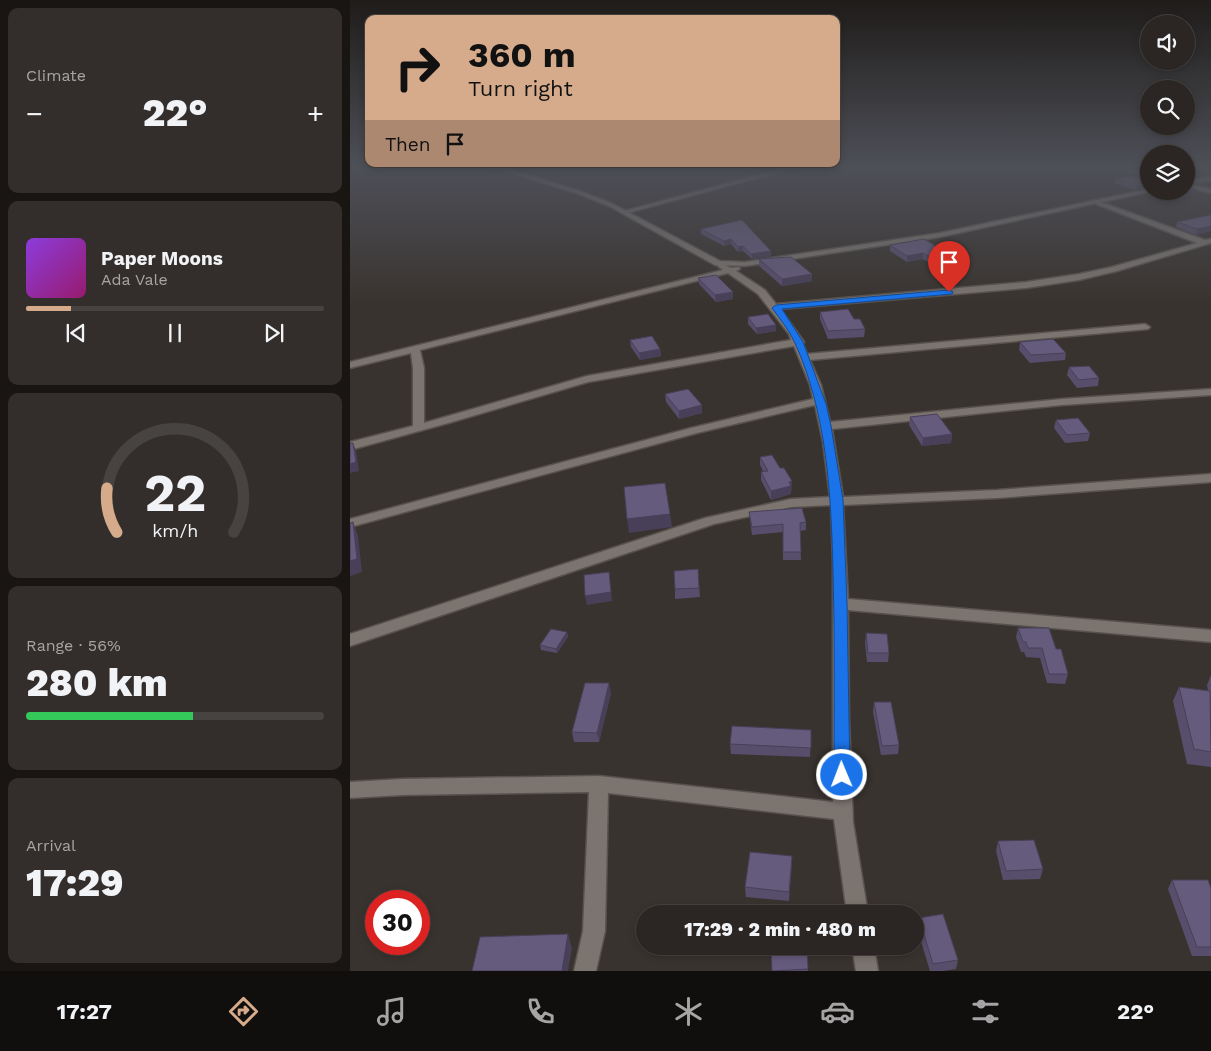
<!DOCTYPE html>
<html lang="en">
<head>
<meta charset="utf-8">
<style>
	:root { --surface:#2b2623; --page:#332e2b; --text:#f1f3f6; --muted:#a6a5a6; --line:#474341; --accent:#d6ab8b }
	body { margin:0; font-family:"Work Sans",sans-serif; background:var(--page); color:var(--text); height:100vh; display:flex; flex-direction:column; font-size:19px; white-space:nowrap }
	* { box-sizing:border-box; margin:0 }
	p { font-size:16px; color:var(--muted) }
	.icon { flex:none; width:28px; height:28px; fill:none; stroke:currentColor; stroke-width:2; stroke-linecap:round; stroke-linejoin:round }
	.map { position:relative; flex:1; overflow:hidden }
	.sheet { display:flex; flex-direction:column; gap:8px; padding:8px; background:#181513; width:350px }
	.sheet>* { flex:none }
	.top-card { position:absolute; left:15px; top:15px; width:475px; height:152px; border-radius:10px; box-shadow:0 2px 8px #0003,0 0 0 1px var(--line); background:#d6ab8b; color:#111; overflow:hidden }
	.tools { position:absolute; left:790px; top:15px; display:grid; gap:10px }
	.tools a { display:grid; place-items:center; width:55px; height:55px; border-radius:50%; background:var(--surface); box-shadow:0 2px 8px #0003,0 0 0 1px var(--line); font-size:25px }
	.speed { position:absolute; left:15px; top:890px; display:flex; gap:10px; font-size:25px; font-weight:700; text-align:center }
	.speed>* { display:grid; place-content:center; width:65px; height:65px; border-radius:50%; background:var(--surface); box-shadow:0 2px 8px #0003,0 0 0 1px var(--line); line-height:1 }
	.speed .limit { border:8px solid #d22; background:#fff; color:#111 }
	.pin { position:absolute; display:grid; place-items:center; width:42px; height:42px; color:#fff; margin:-51px -21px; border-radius:50% 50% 50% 0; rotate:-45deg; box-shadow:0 0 5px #0007 }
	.pin .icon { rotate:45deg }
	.me { position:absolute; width:55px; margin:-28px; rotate:359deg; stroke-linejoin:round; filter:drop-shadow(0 0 4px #0008) }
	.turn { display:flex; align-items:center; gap:18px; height:105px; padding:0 20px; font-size:22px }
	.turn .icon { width:65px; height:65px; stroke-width:2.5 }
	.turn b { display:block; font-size:35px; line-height:42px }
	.then { display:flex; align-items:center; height:48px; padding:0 20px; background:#0003; gap:10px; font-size:19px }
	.big { font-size:38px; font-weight:800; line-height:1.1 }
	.sheet .tile { flex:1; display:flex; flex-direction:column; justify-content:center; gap:8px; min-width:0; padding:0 18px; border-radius:10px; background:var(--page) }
	.sheet .dial { align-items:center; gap:0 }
	.dial svg { height:130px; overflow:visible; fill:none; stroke:var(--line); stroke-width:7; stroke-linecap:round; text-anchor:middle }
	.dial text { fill:var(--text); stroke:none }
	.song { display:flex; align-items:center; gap:15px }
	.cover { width:60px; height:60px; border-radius:8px; background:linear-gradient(135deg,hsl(270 70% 55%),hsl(320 70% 35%)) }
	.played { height:5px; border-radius:2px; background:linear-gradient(90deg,var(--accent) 15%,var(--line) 15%) }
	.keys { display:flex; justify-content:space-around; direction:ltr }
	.heat { display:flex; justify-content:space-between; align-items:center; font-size:28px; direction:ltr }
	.charge { height:8px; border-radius:4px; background:linear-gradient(90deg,#34c759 56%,var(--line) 0) }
	.trip { position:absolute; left:286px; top:905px; width:288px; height:50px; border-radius:25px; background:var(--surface); box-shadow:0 2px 8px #0003,0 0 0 1px var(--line); font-weight:800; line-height:50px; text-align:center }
	.tabs { display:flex; height:80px; justify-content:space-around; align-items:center; background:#110f0e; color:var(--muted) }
	.tabs .icon { width:35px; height:35px }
	.tabs .selected { color:var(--accent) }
	.tabs b { font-size:22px; color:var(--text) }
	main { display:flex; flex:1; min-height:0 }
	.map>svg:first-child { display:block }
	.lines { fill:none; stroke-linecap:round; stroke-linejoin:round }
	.minor-casing { stroke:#58524e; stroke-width:3 }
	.tertiary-casing { stroke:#58524e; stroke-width:3 }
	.minor { fill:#7b746f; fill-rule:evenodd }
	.tertiary { fill:#7b746f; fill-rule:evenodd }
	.wall { fill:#574e6c }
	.shaded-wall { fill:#474058 }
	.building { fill:#655b7d; stroke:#474058 }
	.route { fill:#1a73e8; stroke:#114b97 }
</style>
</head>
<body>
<main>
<section class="sheet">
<div class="tile"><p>Climate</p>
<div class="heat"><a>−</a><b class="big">22°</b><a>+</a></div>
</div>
<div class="tile">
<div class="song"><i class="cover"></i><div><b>Paper Moons</b><p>Ada Vale</p></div></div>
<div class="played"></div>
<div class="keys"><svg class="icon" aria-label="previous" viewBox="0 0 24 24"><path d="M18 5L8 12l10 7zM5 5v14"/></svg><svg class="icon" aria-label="pause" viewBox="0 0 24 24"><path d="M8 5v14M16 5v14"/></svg><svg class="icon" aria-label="next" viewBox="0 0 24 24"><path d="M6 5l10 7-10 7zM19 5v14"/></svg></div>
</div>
<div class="tile dial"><svg viewBox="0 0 100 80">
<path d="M14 69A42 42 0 1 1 86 69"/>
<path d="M14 69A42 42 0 0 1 8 42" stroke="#d6ab8b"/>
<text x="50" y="56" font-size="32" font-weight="700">22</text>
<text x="50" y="72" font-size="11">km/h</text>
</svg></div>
<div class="tile"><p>Range · 56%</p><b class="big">280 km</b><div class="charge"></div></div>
<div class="tile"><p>Arrival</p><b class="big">17:29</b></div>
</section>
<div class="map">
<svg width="861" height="971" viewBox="0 0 861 971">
	<rect width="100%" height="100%" fill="#39332f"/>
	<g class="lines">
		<g class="minor-casing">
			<g id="minor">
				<path d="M435,168H445L277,213L271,212Z"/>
				<path d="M770,168H780L799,173V177Z"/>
				<path d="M836,183L861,189V193L836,187Z"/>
				<path d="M748,201L855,240L861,239V243L767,271L729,280L676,288L430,309L454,342L453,344L457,354L795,324L800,327L798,329L460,360L471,385L480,422L712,399L861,389V395L712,405L482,429L493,497L647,490L861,474V482L647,498L493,505L498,599L861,630V642L498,610L499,721L503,822L518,914H497L484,819L258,793L255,931L246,971H224L233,931L239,792L53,795L0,798V782L53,779L249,776L483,802V563L481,505L441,507L364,524L0,646V634L355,518L441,499L480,497L473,442L465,405L347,433L0,527V519L341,428L463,399L460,385L444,346L238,382L102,422L0,450V442L63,426V368L61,353L0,368V362L373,270L364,263L368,261L381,268L389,267L390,269L386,271L415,290L426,304L676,282L729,274L762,267L847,243L746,204V202ZM378,273L408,294L439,334L441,340L237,376L74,423V368L70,350Z"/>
				<path d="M502,946H524L528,971H506Z"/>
			</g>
		</g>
		<g class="tertiary-casing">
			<g id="tertiary">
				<path d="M145,168H155L230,191L263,204L370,261L395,262L590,233L799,189V191H803L590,237L395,266L365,265L259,206L226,193Z"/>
				<path d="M861,176V180L836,185V181Z"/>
			</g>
		</g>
		<use href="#minor" class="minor"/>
		<use href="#tertiary" class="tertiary"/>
	</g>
	<g class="wall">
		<path d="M799,174L786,190L764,183L765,179Z"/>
		<path d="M846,190L845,194L818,200L799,194L800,191H836Z"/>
		<path d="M861,215V231L846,235L826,227L827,222Z"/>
		<path d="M351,229L421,251V256L402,259L393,251L388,252L381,244L374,246L351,234Z"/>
		<path d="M540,245L597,253L596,259L578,262L573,259L557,262L540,251Z"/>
		<path d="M409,259L462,281L432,286L409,266Z"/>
		<path d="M348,278L383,292V299L366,302L349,284Z"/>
		<path d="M470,312L504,319L515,329L514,337L478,339L470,319Z"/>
		<path d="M398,317L426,325V331L407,334L398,324Z"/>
		<path d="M280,340L310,349L311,356L290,360L281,347Z"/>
		<path d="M670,342L716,353L715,360L680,363L669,350Z"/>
		<path d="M719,367L749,378L748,386L727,388L717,375Z"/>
		<path d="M315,394L352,413L329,419L316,402Z"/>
		<path d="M560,417L602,434L601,443L572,446L559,425Z"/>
		<path d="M706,420L740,433L738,441L715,443L704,428Z"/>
		<path d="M410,457L442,490H441V494L421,500L411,480V472L413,471L410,465Z"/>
		<path d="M399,512L456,522V530L450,531L451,560H433V532L402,535L400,520Z"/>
		<path d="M348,569L350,597L325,599V589Z"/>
		<path d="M668,628L706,649L718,674L715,684L697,683L690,658L676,657L674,652H671L666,637Z"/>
		<path d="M217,632L218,637L207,653L191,650L190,645Z"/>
		<path d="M516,633L539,653L538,662H517L515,643Z"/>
		<path d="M861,675V767L837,764L823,701L829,687L858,691L857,685Z"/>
		<path d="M261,693L249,742H224L222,732Z"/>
		<path d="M524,702L549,745L548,754L531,755L523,712Z"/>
		<path d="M461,730L460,757L381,754L380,744Z"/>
		<path d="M648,841L693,869L690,879L653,880L646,851Z"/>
		<path d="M442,856L439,901L396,897L395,887Z"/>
		<path d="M822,880L861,888V956H842L818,889Z"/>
		<path d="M569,918L608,960L606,969L593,971H580L567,928Z"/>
		<path d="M457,946L458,971H422Z"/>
	</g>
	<g class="shaded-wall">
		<path d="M799,184V188L786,190L787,186Z"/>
		<path d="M846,190L845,194L818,200L819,196Z"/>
		<path d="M861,226V231L846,235L847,229Z"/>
		<path d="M381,239V244L374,246V241Z"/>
		<path d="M393,246V251L388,252V247Z"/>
		<path d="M421,251V256L402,259L401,254Z"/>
		<path d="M573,253V259L557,262V256Z"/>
		<path d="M597,253L596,259L578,262V256Z"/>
		<path d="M462,274V281L432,286V279Z"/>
		<path d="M383,292V299L366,302L365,295Z"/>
		<path d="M426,325V331L407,334L406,328Z"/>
		<path d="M310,349L311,356L290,360L289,353Z"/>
		<path d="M352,405V413L329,419V411Z"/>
		<path d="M602,434L601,443L572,446L573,438Z"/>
		<path d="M3,443L6,451L9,471L0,473V464Z"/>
		<path d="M442,481L441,494L421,500V491L439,482Z"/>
		<path d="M320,514L322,527L279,533L277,519Z"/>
		<path d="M3,522L8,536L12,572L0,576V561Z"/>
		<path d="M259,572L262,601L237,605L235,596Z"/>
		<path d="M217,632L218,637L207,653L206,649Z"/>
		<path d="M259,683L261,693L249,742L247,733Z"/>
		<path d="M442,856V866L439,901V892Z"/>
		<path d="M218,934L222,948L218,971H212Z"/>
	</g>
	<g class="building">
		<path d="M799,174V184L787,186L765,179Z"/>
		<path d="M836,186L846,190L819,196L804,191H836Z"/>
		<path d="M861,215V226L847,229L827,222Z"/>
		<path d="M392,220L421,251L401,254L393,246L388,247L381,239L374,241L351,229Z"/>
		<path d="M574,239L597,253L578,256L573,253L557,256L540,245Z"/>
		<path d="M441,257L462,274L432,279L409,259Z"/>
		<path d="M366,275L383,292L365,295L348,278Z"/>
		<path d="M498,309L504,319H510L515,329L478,331L470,312Z"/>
		<path d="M418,314L426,325L406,328L398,317Z"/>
		<path d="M302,336L310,349L289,353L280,340Z"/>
		<path d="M703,339L716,353L681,355L670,342Z"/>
		<path d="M739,366L749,378L729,380L719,367Z"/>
		<path d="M338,389L352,405L329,411L315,394Z"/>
		<path d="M587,414L602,434L573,438L560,417Z"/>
		<path d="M728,418L740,433L717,435L706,420Z"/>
		<path d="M0,443H3L6,462L0,464Z"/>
		<path d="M422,455L430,468H434L442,481L439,482L441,486L421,491L411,472L418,471L410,457Z"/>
		<path d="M315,483L320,514L277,519L274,487Z"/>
		<path d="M452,508L456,522L450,523L451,552H433V524L402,527L399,512Z"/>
		<path d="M3,522L7,559L0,561V523Z"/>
		<path d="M348,569L349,588L325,589L324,571Z"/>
		<path d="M259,572L261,592L235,596L234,575Z"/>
		<path d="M668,628H699L706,649H711L718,674H699L692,648H678L676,642H673Z"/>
		<path d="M201,629L217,632L206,649L190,645Z"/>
		<path d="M516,633L537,634L539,653H518Z"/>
		<path d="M235,683H259L247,733L222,732Z"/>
		<path d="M829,687L860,691L861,752L844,749Z"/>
		<path d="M524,702H541L549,745L532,746Z"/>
		<path d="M382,726L461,730V748L380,744Z"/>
		<path d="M684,840L693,869L656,871L648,841Z"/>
		<path d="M400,852L442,856L439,892L395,887Z"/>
		<path d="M822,880H858L861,888V947H847Z"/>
		<path d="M454,912L455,914H420V913Z"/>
		<path d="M593,914L608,960L583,964L569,918Z"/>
		<path d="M218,934L212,971H122L130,937Z"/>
		<path d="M421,946H457L458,969L422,971Z"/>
	</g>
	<linearGradient id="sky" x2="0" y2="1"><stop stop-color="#1f1c1a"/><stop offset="0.55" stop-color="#4e5058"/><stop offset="1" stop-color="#4e5058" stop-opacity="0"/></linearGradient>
	<rect width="861" height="304" fill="url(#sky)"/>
	<path class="route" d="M599,290L603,292L602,294L432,309L453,342L476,404L481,426L493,500L497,604L500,775L498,780L492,782L486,780L484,775C484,707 485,638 483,570C481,493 477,414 445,343C439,330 430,319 422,308L426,305Z"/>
</svg>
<div class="tools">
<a><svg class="icon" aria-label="sound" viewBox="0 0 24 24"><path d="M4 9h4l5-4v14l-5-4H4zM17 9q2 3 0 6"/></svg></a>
<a><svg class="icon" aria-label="search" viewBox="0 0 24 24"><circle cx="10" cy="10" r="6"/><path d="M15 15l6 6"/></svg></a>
<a><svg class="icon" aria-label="layers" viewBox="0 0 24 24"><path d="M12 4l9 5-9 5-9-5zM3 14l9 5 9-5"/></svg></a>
</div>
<div class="speed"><div class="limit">30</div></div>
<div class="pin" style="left:599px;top:292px;background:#d93025"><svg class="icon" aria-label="arrive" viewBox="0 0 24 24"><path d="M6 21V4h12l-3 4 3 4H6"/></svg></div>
<svg class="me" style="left:492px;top:775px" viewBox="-20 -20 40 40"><circle r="17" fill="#1a73e8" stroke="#fff" stroke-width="3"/><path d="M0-11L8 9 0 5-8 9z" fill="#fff"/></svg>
<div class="trip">17:29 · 2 min · 480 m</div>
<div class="top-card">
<div class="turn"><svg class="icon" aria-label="right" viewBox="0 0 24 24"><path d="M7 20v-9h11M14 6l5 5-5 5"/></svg><div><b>360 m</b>Turn right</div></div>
<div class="then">Then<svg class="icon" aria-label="arrive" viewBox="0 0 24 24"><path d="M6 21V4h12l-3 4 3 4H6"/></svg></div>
</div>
</div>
</main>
<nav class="tabs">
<b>17:27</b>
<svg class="icon selected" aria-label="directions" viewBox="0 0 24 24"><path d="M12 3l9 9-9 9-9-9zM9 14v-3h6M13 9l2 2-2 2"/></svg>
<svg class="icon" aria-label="music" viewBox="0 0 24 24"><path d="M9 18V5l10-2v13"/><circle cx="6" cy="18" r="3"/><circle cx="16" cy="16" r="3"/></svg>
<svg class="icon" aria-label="phone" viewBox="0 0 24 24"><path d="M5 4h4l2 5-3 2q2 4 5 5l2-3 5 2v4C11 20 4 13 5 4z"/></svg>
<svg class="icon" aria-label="climate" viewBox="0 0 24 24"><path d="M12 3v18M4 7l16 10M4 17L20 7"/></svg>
<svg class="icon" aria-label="car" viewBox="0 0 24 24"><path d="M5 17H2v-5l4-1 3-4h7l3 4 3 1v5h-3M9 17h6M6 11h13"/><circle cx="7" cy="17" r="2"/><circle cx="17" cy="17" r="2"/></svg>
<svg class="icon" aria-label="filters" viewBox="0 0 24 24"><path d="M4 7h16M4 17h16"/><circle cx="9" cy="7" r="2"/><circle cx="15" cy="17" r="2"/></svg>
<b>22°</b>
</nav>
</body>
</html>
